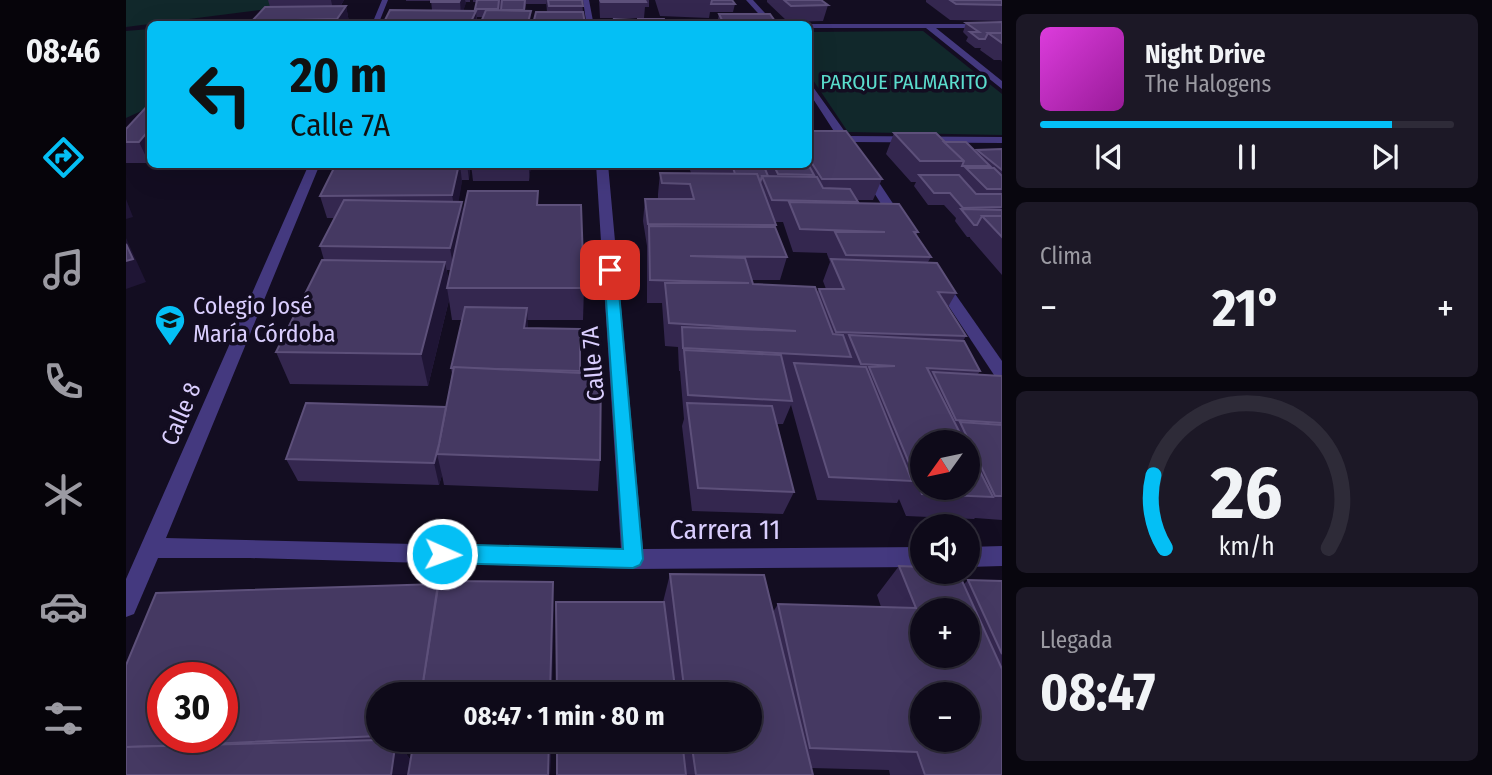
<!DOCTYPE html>
<html lang="es">
<head>
<meta charset="utf-8">
<style>
	:root { --surface:#0e0a19; --page:#1c1826; --text:#f1f3f6; --muted:#9b9aa2; --line:#2e2b38; --accent:#04bff5 }
	body { margin:0; font-family:"Fira Sans Condensed",sans-serif; background:var(--page); color:var(--text); height:100vh; display:flex; flex-direction:column; font-size:26px; white-space:nowrap }
	* { box-sizing:border-box; margin:0 }
	p { font-size:23px; color:var(--muted) }
	.icon { flex:none; width:38px; height:38px; fill:none; stroke:currentColor; stroke-width:2; stroke-linecap:round; stroke-linejoin:round }
	.map { position:relative; flex:1; overflow:hidden }
	.drawer { display:flex; flex-direction:column; gap:14px; padding:14px; background:#08060e; width:490px }
	.drawer>* { flex:none }
	.guide { position:absolute; left:21px; top:21px; width:665px; height:147px; border-radius:10px; box-shadow:0 7px 28px #0002,0 0 0 2px var(--line); background:#04bff5; color:#111; overflow:hidden }
	.needle { width:46px; rotate:237deg }
	.fabs { position:absolute; left:784px; top:430px; display:grid; gap:14px }
	.fabs a { display:grid; place-items:center; width:70px; height:70px; border-radius:50%; background:var(--surface); box-shadow:0 7px 28px #0002,0 0 0 2px var(--line); font-size:35px }
	.speed { position:absolute; left:21px; top:662px; display:flex; gap:14px; font-size:35px; font-weight:700; text-align:center }
	.speed>* { display:grid; place-content:center; width:91px; height:91px; border-radius:50%; background:var(--surface); box-shadow:0 7px 28px #0002,0 0 0 2px var(--line); line-height:1 }
	.speed .limit { border:10px solid #d22; background:#fff; color:#111 }
	.pin { position:absolute; display:grid; place-items:center; width:60px; height:60px; color:#fff; margin:-30px; border-radius:14px; box-shadow:0 4px 10px #0006 }
	.me { position:absolute; width:77px; margin:-38px; rotate:92deg; stroke-linejoin:round; filter:drop-shadow(0 0 5px #0008) }
	.turn { display:flex; align-items:center; gap:24px; height:147px; padding:0 28px; font-size:32px }
	.turn .icon { width:91px; height:91px; stroke-width:2.5 }
	.turn b { display:block; font-size:49px; line-height:60px }
	.big { font-size:52px; font-weight:700; line-height:1.1 }
	.drawer .tile { flex:1; display:flex; flex-direction:column; justify-content:center; gap:10px; min-width:0; padding:0 24px; border-radius:10px; background:var(--page) }
	.drawer .dial { align-items:center; gap:0 }
	.dial svg { height:182px; overflow:visible; fill:none; stroke:var(--line); stroke-width:7; stroke-linecap:round; text-anchor:middle }
	.dial text { fill:var(--text); stroke:none }
	.song { display:flex; align-items:center; gap:21px }
	.cover { width:84px; height:84px; border-radius:10px; background:linear-gradient(135deg,hsl(300 70% 55%),hsl(300 70% 35%)) }
	.played { height:7px; border-radius:4px; background:linear-gradient(90deg,var(--accent) 85%,var(--line) 85%) }
	.keys { display:flex; justify-content:space-around; direction:ltr }
	.heat { display:flex; justify-content:space-between; align-items:center; font-size:38px; direction:ltr }
	.trip { position:absolute; left:240px; top:682px; width:396px; height:70px; border-radius:35px; background:var(--surface); box-shadow:0 7px 28px #0002,0 0 0 2px var(--line); font-weight:700; line-height:70px; text-align:center }
	main { display:flex; flex:1; min-height:0 }
	.tabs { display:flex; flex-direction:column; width:126px; justify-content:space-around; align-items:center; background:#06040a; color:var(--muted) }
	.tabs .icon { width:49px; height:49px }
	.tabs .active { color:var(--accent) }
	.tabs b { font-size:32px; color:var(--text) }
	.map>svg:first-child { display:block }
	.green { fill:#11282b }
	.lines { fill:none; stroke-linecap:round; stroke-linejoin:round }
	.street { fill:#44397f; fill-rule:evenodd }
	.wall { fill:#34274f; fill-rule:evenodd }
	.shaded-wall { fill:#1f1535 }
	.building { fill:#453962; stroke:#5d507a; stroke-width:2; fill-rule:evenodd }
	.route { fill:#04bff5; stroke:#037c9f; stroke-width:2 }
	.labels { text-anchor:middle; dominant-baseline:central; stroke-width:7; stroke-linejoin:round; paint-order:stroke }
	.far-park-label { font-size:21px; fill:#5bddcd; stroke:#130d21 }
	.poi-label { font-size:24px; fill:#dacefe; stroke:#130d21; text-anchor:start }
	.street-label { font-size:24px; fill:#dacefe; stroke:#130d21 }
	.near-street-label { font-size:28px; fill:#dacefe; stroke:#130d21 }
</style>
</head>
<body>
<main>
<nav class="tabs">
<b>08:46</b>
<svg class="icon active" aria-label="directions" viewBox="0 0 24 24"><path d="M12 3l9 9-9 9-9-9zM9 14v-3h6M13 9l2 2-2 2"/></svg>
<svg class="icon" aria-label="music" viewBox="0 0 24 24"><path d="M9 18V5l10-2v13"/><circle cx="6" cy="18" r="3"/><circle cx="16" cy="16" r="3"/></svg>
<svg class="icon" aria-label="phone" viewBox="0 0 24 24"><path d="M5 4h4l2 5-3 2q2 4 5 5l2-3 5 2v4C11 20 4 13 5 4z"/></svg>
<svg class="icon" aria-label="climate" viewBox="0 0 24 24"><path d="M12 3v18M4 7l16 10M4 17L20 7"/></svg>
<svg class="icon" aria-label="car" viewBox="0 0 24 24"><path d="M5 17H2v-5l4-1 3-4h7l3 4 3 1v5h-3M9 17h6M6 11h13"/><circle cx="7" cy="17" r="2"/><circle cx="17" cy="17" r="2"/></svg>
<svg class="icon" aria-label="filters" viewBox="0 0 24 24"><path d="M4 7h16M4 17h16"/><circle cx="9" cy="7" r="2"/><circle cx="15" cy="17" r="2"/></svg>
</nav>
<div class="map">
<svg width="876" height="775" viewBox="0 0 876 775">
	<rect width="100%" height="100%" fill="#130d21"/>
	<g class="green">
		<path d="M0,0H156L150,8L0,27Z"/>
		<path d="M24,29V107L0,118V31Z"/>
		<path d="M797,31L876,94V135L722,132L683,74L682,32Z"/>
	</g>
	<g class="lines">
		<g class="street">
			<path d="M256,0H262L254,20H280L283,24H246Z"/>
			<path d="M457,0H463L467,21L515,24H352L325,22L329,20L460,21Z"/>
			<path d="M620,0H627L649,24H642Z"/>
			<path d="M679,24H876V28H810L876,81V89L800,28H682V24Z"/>
			<path d="M682,80L722,136L876,137V143L726,142L780,223L779,226H769L716,142H682V136H711L682,91Z"/>
			<path d="M183,164H194L40,538L495,549L470,164H482L517,549L796,547V567L507,569L124,558H32L8,614L0,617V579Z"/>
			<path d="M813,277L818,278L876,361V380L870,378L806,281Z"/>
			<path d="M876,546V566L842,567V547Z"/>
		</g>
	</g>
	<g class="wall">
		<path d="M142,0H218L214,7L220,6L223,22L222,24H127L126,21L144,7Z"/>
		<path d="M280,0H344V2H340L337,11H349L351,2H347V0H420V4H400L399,11H405V24H356L357,17H351V24H257L306,10L305,1H280Z"/>
		<path d="M420,0H456L457,12H421Z"/>
		<path d="M473,0H523V7H519L518,18H474Z"/>
		<path d="M529,0H606L609,4L607,12H584L583,18L534,16Z"/>
		<path d="M641,0H695L702,5L697,21L662,22L641,2Z"/>
		<path d="M800,0H876V21L824,20L800,2Z"/>
		<path d="M593,14L651,24H479L541,22L542,20L591,24Z"/>
		<path d="M876,22V62L875,60H868L854,50L855,48H849L840,41L842,37L837,32L840,23Z"/>
		<path d="M24,103L23,163H0V129Z"/>
		<path d="M682,131L756,179L747,200H731V203L792,232L790,235L805,257L802,262L830,293L822,307L840,336L837,341L854,371L852,374L876,376V520L849,518L848,519L780,516L773,499L771,503L691,500L665,405L657,424H650L668,492L657,514L566,511L556,426L558,419L554,371H553L552,347L539,346L536,303H521V246L517,221L519,199H532V194L534,173H565L562,164H682ZM649,222H657L667,252L701,253V254L704,262L697,281L700,289H693L691,293L627,284L625,280H654L661,257L649,227ZM796,443H842V488Z"/>
		<path d="M768,133L818,142L850,152L851,150L876,149V275L844,238V237H841L829,221L830,218L818,205H802L788,186L790,182H785L760,154Z"/>
		<path d="M209,164H344L343,180H336L332,202L337,211L412,205L458,288L457,320H401L402,328L454,329V373L474,460L472,491L318,485L316,475L313,485L172,481L160,459L320,407L326,374L325,368L336,320H326L323,300L302,386L164,384L150,352L198,260L194,246L208,218H201L194,196L209,166ZM321,270H325L322,281Z"/>
		<path d="M345,164H405L403,181H347Z"/>
		<path d="M773,566L837,585L842,580L876,581V775H764L763,770L685,768L687,775H431V740H623V695H431L537,602L544,574L647,612L652,604L755,607L751,595Z"/>
		<path d="M428,610L252,695V740H425L424,775H282L286,749L277,750L284,759L282,775H0Z"/>
	</g>
	<g class="shaded-wall">
		<path d="M205,0H218L208,15Z"/>
		<path d="M334,0H339L340,3L335,17Z"/>
		<path d="M220,6L223,22L222,24H212L211,19Z"/>
		<path d="M350,11L351,24H344Z"/>
		<path d="M405,11V24H402V22Z"/>
		<path d="M24,129V161L23,163L13,142Z"/>
		<path d="M333,164H334L336,182L330,217L326,195Z"/>
		<path d="M341,164H344L343,180Z"/>
		<path d="M403,164H405L403,181Z"/>
		<path d="M0,199L7,217L0,219Z"/>
		<path d="M336,202L339,224L328,271L324,248Z"/>
		<path d="M0,238L20,282L0,289Z"/>
		<path d="M319,262L324,288H321L323,300L302,386L295,354Z"/>
		<path d="M401,308L402,331L398,328Z"/>
		<path d="M324,407L311,454L316,475L313,485L308,463Z"/>
		<path d="M427,582L428,610L426,695H424Z"/>
		<path d="M270,740L284,759L282,775H265Z"/>
		<path d="M423,740H425L424,775H422Z"/>
	</g>
	<g class="building">
		<path d="M305,0H334L333,2H305Z"/>
		<path d="M351,0H373L372,9H349Z"/>
		<path d="M376,0H399L398,10H375Z"/>
		<path d="M422,0H456L457,6H423Z"/>
		<path d="M474,0H519L520,2H475Z"/>
		<path d="M586,0H606L609,4H585Z"/>
		<path d="M658,0H695L702,5L665,6Z"/>
		<path d="M824,0H876V5L830,4Z"/>
		<path d="M220,6L211,19L126,21L139,7Z"/>
		<path d="M264,10L350,11L344,24H257Z"/>
		<path d="M360,10L405,11L402,22H355Z"/>
		<path d="M410,12H457L459,24H407Z"/>
		<path d="M593,14H644L651,24H598Z"/>
		<path d="M488,19L511,20L512,22H543L544,24H489Z"/>
		<path d="M512,19H538L539,22H512Z"/>
		<rect x="479" y="20" width="9" height="4"/>
		<path d="M542,20H589L591,24H544Z"/>
		<path d="M203,21L201,24H138L140,22Z"/>
		<path d="M876,22V33H862L859,39H853L844,32H853L840,23Z"/>
		<path d="M862,33H876V43Z"/>
		<path d="M24,103V129L13,142H0V129Z"/>
		<path d="M682,131H720L756,179H696L682,157Z"/>
		<path d="M768,133H810L838,161H794Z"/>
		<path d="M818,142H840L864,166H836L838,161Z"/>
		<path d="M876,149V170L851,150Z"/>
		<path d="M210,164H333L326,195L194,196Z"/>
		<path d="M573,164H588L589,168H574Z"/>
		<path d="M606,164H637L642,176H636L634,183L631,174H609Z"/>
		<path d="M647,164H682L688,175L652,174Z"/>
		<path d="M840,168H868L876,176V189H861Z"/>
		<path d="M534,173L631,174L650,225L522,224L519,199H568L564,184L536,183Z"/>
		<path d="M793,175H833L850,194H876V207L837,208L824,193H808Z"/>
		<path d="M636,176L691,177L697,188L724,189L732,202L646,200Z"/>
		<path d="M342,191H412L411,205H455L458,288H321Z"/>
		<path d="M218,200L336,202L324,248L194,246Z"/>
		<path d="M663,202L773,204L792,232H788L805,257L720,255L709,232H759L674,229Z"/>
		<path d="M835,209L876,210V216H856L851,225H848Z"/>
		<path d="M856,216H876V237Z"/>
		<path d="M523,226L649,227L661,257L564,256L619,258L627,284L689,287L707,334L717,335L725,357L557,348L556,327L670,331L543,323L539,283H623L524,280Z"/>
		<path d="M0,244L7,259L0,261Z"/>
		<path d="M705,259L811,263L830,293L812,292L840,336L710,332L693,289H718Z"/>
		<path d="M196,260L319,262L295,354L150,352Z"/>
		<path d="M339,307L401,308L398,328L454,329V371L325,368Z"/>
		<path d="M723,335L838,341L854,371L801,368L839,443H796V488H842V448L867,497L796,494L743,367L769,366L735,364Z"/>
		<path d="M558,350L655,355L666,401L562,395Z"/>
		<path d="M668,363L740,367L786,481L703,477Z"/>
		<path d="M328,367L475,374L474,460L311,454Z"/>
		<path d="M807,372L876,376V423L830,420Z"/>
		<path d="M180,403L320,407L313,444L308,463L160,459Z"/>
		<path d="M561,403L646,406L668,492L572,488Z"/>
		<path d="M834,422L876,425V496H869Z"/>
		<path d="M773,566L796,567V572H832L876,669V775H799L791,752L684,748L652,604L790,608ZM796,611H842V656H796ZM796,695H842V740H796Z"/>
		<path d="M544,574L638,575L687,775H570L565,740H623V695H559Z"/>
		<path d="M842,580L876,581V654Z"/>
		<path d="M313,581L427,582L424,695H295Z"/>
		<path d="M312,584L295,695H252V736L62,745L0,747V665L30,593ZM37,677H96V737H37Z"/>
		<path d="M430,602H538L550,695H431Z"/>
		<path d="M252,740H270L265,775H0V747Z"/>
		<path d="M288,740H423L422,775H282Z"/>
		<path d="M431,740H556L560,775H431Z"/>
	</g>
	<path class="route" d="M484,266L491,270L517,559L514,565L507,568L316,563L309,560L306,554L309,547L316,544L497,549L478,270Z"/>
	<defs>
		<g id="school-pin" transform="scale(1.575)"><path d="M0 17L-7.5 6A9.5 9.5 0 1 1 7.5 6Z" fill="#04bff5" stroke="#130d21"/><path d="M0-5L7-2L0 1L-7-2ZM-4 1L0 2.5L4 1V4Q0 6-4 4Z" fill="#111"/></g>
	</defs>
	<g fill-rule="evenodd">
		<use href="#school-pin" x="44" y="320"/>
	</g>
	<g class="labels">
		<g class="far-park-label">
			<text x="778" y="82">PARQUE PALMARITO</text>
		</g>
		<g class="poi-label">
			<text x="67" y="306">Colegio José<tspan x="67" dy="28">María Córdoba</tspan></text>
		</g>
		<g class="street-label">
			<text transform="translate(467 364) rotate(-95)">Calle 7A</text>
			<text transform="translate(55 414) rotate(-67)">Calle 8</text>
		</g>
		<g class="near-street-label">
			<text x="599" y="529">Carrera 11</text>
		</g>
	</g>
</svg>
<div class="fabs">
<a><svg class="needle" viewBox="-14 -14 28 28"><path d="M0-13l5 13h-10z" fill="#e53935"/><path d="M0 13l5-13h-10z" fill="#9b9aa2"/></svg></a>
<a><svg class="icon" aria-label="sound" viewBox="0 0 24 24"><path d="M4 9h4l5-4v14l-5-4H4zM17 9q2 3 0 6"/></svg></a>
<a>+</a>
<a>−</a>
</div>
<div class="speed"><div class="limit">30</div></div>
<div class="pin" style="left:484px;top:270px;background:#d93025"><svg class="icon" aria-label="arrive" viewBox="0 0 24 24"><path d="M6 21V4h12l-3 4 3 4H6"/></svg></div>
<svg class="me" style="left:316px;top:554px" viewBox="-20 -20 40 40"><circle r="17" fill="#04bff5" stroke="#fff" stroke-width="3"/><path d="M0-11L8 9 0 5-8 9z" fill="#fff"/></svg>
<div class="trip">08:47 · 1 min · 80 m</div>
<div class="guide">
<div class="turn"><svg class="icon" aria-label="left" viewBox="0 0 24 24"><path d="M17 20v-9H6M10 6l-5 5 5 5"/></svg><div><b>20 m</b>Calle 7A</div></div>
</div>
</div>
<section class="drawer">
<div class="tile">
<div class="song"><i class="cover"></i><div><b>Night Drive</b><p>The Halogens</p></div></div>
<div class="played"></div>
<div class="keys"><svg class="icon" aria-label="previous" viewBox="0 0 24 24"><path d="M18 5L8 12l10 7zM5 5v14"/></svg><svg class="icon" aria-label="pause" viewBox="0 0 24 24"><path d="M8 5v14M16 5v14"/></svg><svg class="icon" aria-label="next" viewBox="0 0 24 24"><path d="M6 5l10 7-10 7zM19 5v14"/></svg></div>
</div>
<div class="tile"><p>Clima</p>
<div class="heat"><a>−</a><b class="big">21°</b><a>+</a></div>
</div>
<div class="tile dial"><svg viewBox="0 0 100 80">
<path d="M14 69A42 42 0 1 1 86 69"/>
<path d="M14 69A42 42 0 0 1 9 37" stroke="#04bff5"/>
<text x="50" y="56" font-size="32" font-weight="700">26</text>
<text x="50" y="72" font-size="11">km/h</text>
</svg></div>
<div class="tile"><p>Llegada</p><b class="big">08:47</b></div>
</section>
</main>
</body>
</html>
